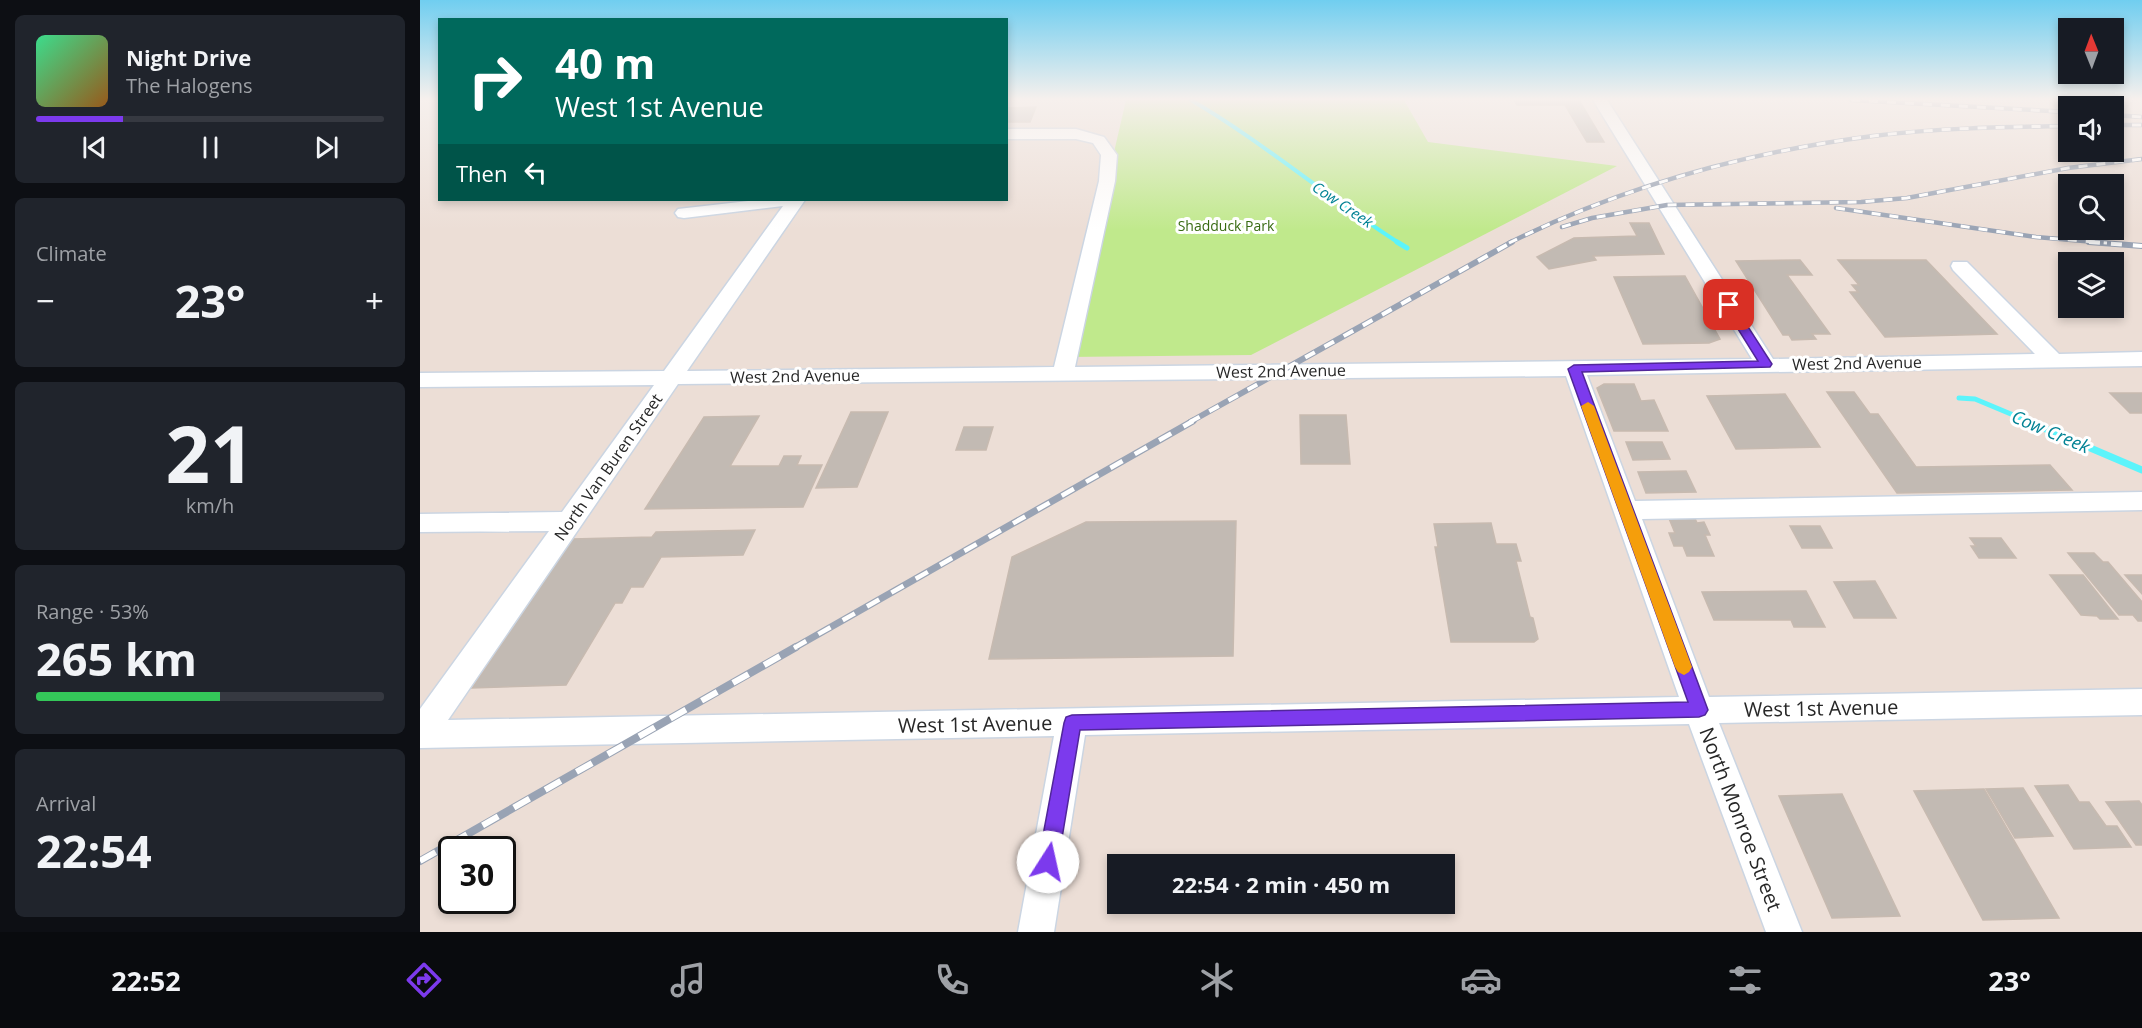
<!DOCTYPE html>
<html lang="en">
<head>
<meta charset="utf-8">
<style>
	:root { --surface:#171b24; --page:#20242c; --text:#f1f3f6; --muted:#9ea1a6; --line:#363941; --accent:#7c3aed }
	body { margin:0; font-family:"Open Sans",sans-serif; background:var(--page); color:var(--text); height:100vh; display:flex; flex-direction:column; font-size:22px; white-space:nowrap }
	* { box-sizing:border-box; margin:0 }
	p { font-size:20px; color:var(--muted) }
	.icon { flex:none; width:33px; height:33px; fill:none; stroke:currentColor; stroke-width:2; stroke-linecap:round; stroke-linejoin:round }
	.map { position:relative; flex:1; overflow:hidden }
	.drawer { display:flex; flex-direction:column; gap:15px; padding:15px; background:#0d0f14; width:420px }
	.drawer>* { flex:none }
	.guide { position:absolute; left:18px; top:18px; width:570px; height:183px; border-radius:0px; box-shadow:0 3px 9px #0003; background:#00695c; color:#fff; overflow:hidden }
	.needle { width:39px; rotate:359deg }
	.tools { position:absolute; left:1638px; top:18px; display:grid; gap:12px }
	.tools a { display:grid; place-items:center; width:66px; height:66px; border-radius:0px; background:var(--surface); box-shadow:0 3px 9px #0003; font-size:30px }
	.speed { position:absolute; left:18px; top:836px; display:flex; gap:12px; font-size:30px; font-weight:700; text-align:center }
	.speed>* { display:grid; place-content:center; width:78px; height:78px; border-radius:50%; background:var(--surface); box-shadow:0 3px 9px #0003; line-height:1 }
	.speed .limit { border:3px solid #111; border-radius:9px; background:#fff; color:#111 }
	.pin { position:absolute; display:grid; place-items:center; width:51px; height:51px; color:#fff; margin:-26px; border-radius:12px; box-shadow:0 3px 9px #0006 }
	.me { position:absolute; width:66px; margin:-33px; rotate:10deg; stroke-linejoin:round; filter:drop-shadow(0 0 4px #0008) }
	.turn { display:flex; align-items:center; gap:21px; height:126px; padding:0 18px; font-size:27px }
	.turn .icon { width:78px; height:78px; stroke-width:2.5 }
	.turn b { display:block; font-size:42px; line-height:51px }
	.then { display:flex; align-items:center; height:57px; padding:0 18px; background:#0003; gap:12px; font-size:22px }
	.big { font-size:45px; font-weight:700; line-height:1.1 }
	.drawer .tile { flex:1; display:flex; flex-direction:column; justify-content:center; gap:9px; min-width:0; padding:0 21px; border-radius:9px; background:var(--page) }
	.drawer .dial { align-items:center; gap:0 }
	.dial b { font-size:78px; line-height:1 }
	.song { display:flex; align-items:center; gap:18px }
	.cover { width:72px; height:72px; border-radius:9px; background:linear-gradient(135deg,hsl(150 70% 55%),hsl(30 70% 35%)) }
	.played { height:6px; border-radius:3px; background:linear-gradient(90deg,var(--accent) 25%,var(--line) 25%) }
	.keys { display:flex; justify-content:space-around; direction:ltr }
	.heat { display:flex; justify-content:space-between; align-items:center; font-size:33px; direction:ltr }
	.charge { height:9px; border-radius:4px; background:linear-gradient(90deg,#34c759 53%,var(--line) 0) }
	.trip { position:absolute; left:687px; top:854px; width:348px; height:60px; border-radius:0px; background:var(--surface); box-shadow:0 3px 9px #0003; font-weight:700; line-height:60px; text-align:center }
	.menu { display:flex; height:96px; justify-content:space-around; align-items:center; background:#090b0e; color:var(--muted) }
	.menu .icon { width:42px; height:42px }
	.menu .active { color:var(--accent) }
	.menu b { font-size:27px; color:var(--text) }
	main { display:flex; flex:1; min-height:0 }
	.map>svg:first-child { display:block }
	.green { fill:#c0e98c }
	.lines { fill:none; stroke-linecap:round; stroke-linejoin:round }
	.stream-far2 { stroke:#5cf4fb; stroke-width:4 }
	.stream-far1 { stroke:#5cf4fb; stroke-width:5 }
	.stream { stroke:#5cf4fb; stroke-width:7 }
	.building { fill:#c2bab3; stroke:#c7bab0; stroke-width:1.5 }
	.minor-casing { stroke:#cbd5e2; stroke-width:3 }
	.minor { fill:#fff; fill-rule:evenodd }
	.rail-far3-casing { stroke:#99a3b4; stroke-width:4.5 }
	.rail-far2-casing { stroke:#99a3b4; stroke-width:6 }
	.rail-far1-casing { stroke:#99a3b4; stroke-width:7 }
	.rail-casing { stroke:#99a3b4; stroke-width:8 }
	.rail-far3 { stroke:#fff; stroke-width:3; stroke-dasharray:9; stroke-linecap:butt }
	.rail-far2 { stroke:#fff; stroke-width:4; stroke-dasharray:11; stroke-linecap:butt }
	.rail-far1 { stroke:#fff; stroke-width:4.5; stroke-dasharray:14; stroke-linecap:butt }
	.rail { stroke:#fff; stroke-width:6; stroke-dasharray:18; stroke-linecap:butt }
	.route { fill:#7c3aed; stroke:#51269a; stroke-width:1.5 }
	.slow { fill:#f59e0b }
	.labels { text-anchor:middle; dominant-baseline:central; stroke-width:6; stroke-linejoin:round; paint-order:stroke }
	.far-park-label { font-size:14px; fill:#376a11; stroke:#fff }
	.far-water-label { font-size:15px; font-style:italic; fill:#028294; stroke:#fff }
	.street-label { font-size:16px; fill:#272727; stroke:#fff }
	.water-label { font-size:18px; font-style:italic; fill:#028294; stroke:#fff }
	.near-street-label { font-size:20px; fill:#272727; stroke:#fff }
</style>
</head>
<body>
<main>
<section class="drawer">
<div class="tile">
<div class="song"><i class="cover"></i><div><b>Night Drive</b><p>The Halogens</p></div></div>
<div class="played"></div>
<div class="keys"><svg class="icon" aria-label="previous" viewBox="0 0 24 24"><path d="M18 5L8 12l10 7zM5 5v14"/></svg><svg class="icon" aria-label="pause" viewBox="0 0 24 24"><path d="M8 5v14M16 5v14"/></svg><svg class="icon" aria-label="next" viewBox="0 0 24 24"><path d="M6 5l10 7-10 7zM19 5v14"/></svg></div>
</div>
<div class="tile"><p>Climate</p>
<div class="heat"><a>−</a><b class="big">23°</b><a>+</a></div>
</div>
<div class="tile dial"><b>21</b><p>km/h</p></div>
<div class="tile"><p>Range · 53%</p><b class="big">265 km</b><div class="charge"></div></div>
<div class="tile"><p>Arrival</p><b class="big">22:54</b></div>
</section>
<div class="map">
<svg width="1722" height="932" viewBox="0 0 1722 932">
	<rect width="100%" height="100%" fill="#ecded6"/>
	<path class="green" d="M706,100H984L1008,142L1197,166L831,355L647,357Z"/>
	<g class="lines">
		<path class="stream-far2" d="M771,100C843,142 908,198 979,243"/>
		<g class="stream-far1">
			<path d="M977,242L987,248"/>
			<path d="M1539,398L1555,399L1610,422"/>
		</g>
		<path class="stream" d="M1607,421L1722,470"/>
	</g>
	<g class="building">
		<path d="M1094,100H1159L1184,142H1167L1145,105H1097Z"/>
		<path d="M616,107L610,122H586V108Z"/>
		<path d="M1210,223H1229L1244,254L1173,256L1176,260L1129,269L1117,257L1154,238L1217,236Z"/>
		<path d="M1380,260L1392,275H1367L1410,334H1392L1396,339L1372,340L1369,335H1363L1316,261Z"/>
		<path d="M1418,260H1506L1577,334L1465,337L1430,292H1438L1432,285H1439Z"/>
		<path d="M1265,276L1300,339L1289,343L1223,344L1194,277Z"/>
		<path d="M1184,384H1214L1221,401L1234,400L1248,431H1194L1177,388Z"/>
		<path d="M1407,392H1434L1450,414H1458L1496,467L1630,465L1652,490L1477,493Z"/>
		<path d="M1690,393H1722V413H1710Z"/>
		<path d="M1365,394L1400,447L1316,449L1287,396Z"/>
		<path d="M431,412H468L437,487L396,488Z"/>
		<path d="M880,415H926L930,464H881Z"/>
		<path d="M339,416L310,466H359L364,456H381L377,465H402L383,507L225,509L284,417Z"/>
		<path d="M544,427H573L566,450H536Z"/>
		<path d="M1206,442H1242L1250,459L1213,460Z"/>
		<path d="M1266,471L1276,492L1226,493L1218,472Z"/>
		<path d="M1248,516H1274L1277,523L1284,522L1290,535H1285L1294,556H1267L1263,546H1254L1249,533H1255Z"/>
		<path d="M816,521L813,656L569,659L592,557L666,522Z"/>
		<path d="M1071,523L1076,544H1096L1101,561H1096L1110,617L1113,618L1118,639L1114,642H1031L1015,547H1018L1014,524Z"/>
		<path d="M1370,526H1400L1412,548H1382Z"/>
		<path d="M335,530L323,555L241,557L223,587H211L202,603H195L146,685L52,688L152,539L232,537L236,532Z"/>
		<path d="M1550,538H1581L1596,558H1559L1551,546H1556Z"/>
		<path d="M1648,553H1674L1683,562H1688L1722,602V621H1718L1713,615H1699Z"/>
		<path d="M1630,575H1663L1698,619H1680L1677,616L1661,615Z"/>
		<path d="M1705,575H1722V594Z"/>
		<path d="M1455,581L1476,618H1434L1414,582Z"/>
		<path d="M1386,591L1405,627H1374L1371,620H1294L1282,592Z"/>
		<path d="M1648,785L1659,802H1669L1686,826H1697L1711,847L1654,849L1615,786Z"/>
		<path d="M1603,788L1633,836L1595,838L1566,789Z"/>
		<path d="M1564,789L1639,918L1563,920L1494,791Z"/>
		<path d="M1422,794L1480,916L1412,918L1359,796Z"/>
		<path d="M1719,801L1722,805V845H1716L1686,802Z"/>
	</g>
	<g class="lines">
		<g class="minor-casing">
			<path id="minor" d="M1173,100H1187L1353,359L1615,354L1533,270L1531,266L1533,262H1547L1639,354L1722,352V366L1167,375L1215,501L1722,492V510L1222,519L1289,697L1722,689V715L1299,723L1382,932H1346L1269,724L665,735L634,932H598L634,736L0,748V709L129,531L0,532V514L142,512L234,385L0,387V373L244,371L363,206L264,218L258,217L255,213L258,209L337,200H385L267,371L634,367L679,181L681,155L673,143L656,139H586V129H656L684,137L697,155L695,181L655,367L1332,359ZM1146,376L1259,697L28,720L258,384Z"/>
		</g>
		<use href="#minor" class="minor"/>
		<g class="rail-far3-casing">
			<g id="rail-far3">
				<path d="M1431,100L1648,112"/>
				<path d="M1694,115L1722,117"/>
				<path d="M1694,125H1722"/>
				<path d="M1416,208L1616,237L1687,243"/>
				<path d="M1142,227L1172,218L1247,205L1441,202L1487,198L1648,168L1722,159"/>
				<path d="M1089,243C1202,187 1328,152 1453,136C1518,128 1583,127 1648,126"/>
			</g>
		</g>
		<g class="rail-far2-casing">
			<g id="rail-far2">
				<path d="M1669,242L1722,246"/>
				<path d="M770,422L1092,242"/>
			</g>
		</g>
		<g class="rail-far1-casing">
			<path id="rail-far1" d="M374,648L773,421"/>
		</g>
		<g class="rail-casing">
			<path id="rail" d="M0,861L376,647"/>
		</g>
		<use href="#rail-far3" class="rail-far3"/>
		<use href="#rail-far2" class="rail-far2"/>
		<use href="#rail-far1" class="rail-far1"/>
		<use href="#rail" class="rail"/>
	</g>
	<linearGradient id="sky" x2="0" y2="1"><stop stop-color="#70cef0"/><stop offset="0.43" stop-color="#f6f0ed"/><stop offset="1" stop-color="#f6f0ed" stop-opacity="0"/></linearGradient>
	<rect width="1722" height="230" fill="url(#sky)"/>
	<path class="route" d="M1309,301L1314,305L1352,364L1350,367L1162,372L1288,710L1285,715L1279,717L660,730L638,862L635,869L628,872L621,869L618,862L644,723L646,717L652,715L1268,702L1148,369L1154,365L1338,361L1303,305Z"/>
	<path class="slow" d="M1168,402L1174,406L1272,667L1269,672L1264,675L1258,672L1255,667L1161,406Z"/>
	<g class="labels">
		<g class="far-park-label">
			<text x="806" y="225">Shadduck Park</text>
		</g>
		<g class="far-water-label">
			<text transform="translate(923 204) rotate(34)">Cow Creek</text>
		</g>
		<g class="street-label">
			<text transform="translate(1437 363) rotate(-1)">West 2nd Avenue</text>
			<text transform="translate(861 371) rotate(-1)">West 2nd Avenue</text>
			<text transform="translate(375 376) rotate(-1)">West 2nd Avenue</text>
			<text transform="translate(188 467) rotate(-55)">North Van Buren Street</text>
		</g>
		<g class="water-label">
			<text transform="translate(1631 431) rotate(23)">Cow Creek</text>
		</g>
		<g class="near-street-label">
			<text transform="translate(1401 708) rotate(-1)">West 1st Avenue</text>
			<text transform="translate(555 724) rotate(-1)">West 1st Avenue</text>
			<text transform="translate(1321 819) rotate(69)">North Monroe Street</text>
		</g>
	</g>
</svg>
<div class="tools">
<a><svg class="needle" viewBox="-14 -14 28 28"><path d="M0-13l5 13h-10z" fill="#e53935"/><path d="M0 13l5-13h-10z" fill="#9ea1a6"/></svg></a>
<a><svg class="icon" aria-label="sound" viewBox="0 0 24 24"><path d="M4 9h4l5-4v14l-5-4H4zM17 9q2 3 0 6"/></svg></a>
<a><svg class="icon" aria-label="search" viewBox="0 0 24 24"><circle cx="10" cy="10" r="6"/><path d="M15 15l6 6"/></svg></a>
<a><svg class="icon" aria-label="layers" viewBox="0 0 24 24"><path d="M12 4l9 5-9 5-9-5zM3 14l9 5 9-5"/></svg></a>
</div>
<div class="speed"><div class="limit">30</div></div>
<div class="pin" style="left:1309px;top:305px;background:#d93025"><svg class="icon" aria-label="arrive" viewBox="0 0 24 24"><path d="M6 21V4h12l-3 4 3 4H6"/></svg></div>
<svg class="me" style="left:628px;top:862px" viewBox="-20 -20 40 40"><circle r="19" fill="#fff"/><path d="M0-13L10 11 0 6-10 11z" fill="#7c3aed"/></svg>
<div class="trip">22:54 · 2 min · 450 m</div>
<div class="guide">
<div class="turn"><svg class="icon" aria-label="right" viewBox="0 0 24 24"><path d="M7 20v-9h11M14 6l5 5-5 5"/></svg><div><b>40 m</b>West 1st Avenue</div></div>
<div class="then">Then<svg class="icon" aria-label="left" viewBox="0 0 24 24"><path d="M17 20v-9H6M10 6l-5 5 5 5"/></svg></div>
</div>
</div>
</main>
<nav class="menu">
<b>22:52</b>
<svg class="icon active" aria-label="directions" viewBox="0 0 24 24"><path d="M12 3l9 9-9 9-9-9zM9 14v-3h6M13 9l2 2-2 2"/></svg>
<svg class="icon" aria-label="music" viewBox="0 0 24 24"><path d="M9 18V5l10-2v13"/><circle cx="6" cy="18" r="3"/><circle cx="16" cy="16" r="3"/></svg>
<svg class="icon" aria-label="phone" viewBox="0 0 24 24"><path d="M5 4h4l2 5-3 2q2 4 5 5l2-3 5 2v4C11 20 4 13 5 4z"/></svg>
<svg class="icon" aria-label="climate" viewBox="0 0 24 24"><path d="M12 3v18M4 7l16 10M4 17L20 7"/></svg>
<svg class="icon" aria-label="car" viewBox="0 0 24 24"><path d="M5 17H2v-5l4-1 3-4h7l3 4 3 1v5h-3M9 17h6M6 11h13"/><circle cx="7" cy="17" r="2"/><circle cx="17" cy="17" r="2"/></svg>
<svg class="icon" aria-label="filters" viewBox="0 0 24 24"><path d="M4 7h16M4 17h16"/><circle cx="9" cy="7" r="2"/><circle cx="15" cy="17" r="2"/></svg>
<b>23°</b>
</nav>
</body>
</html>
